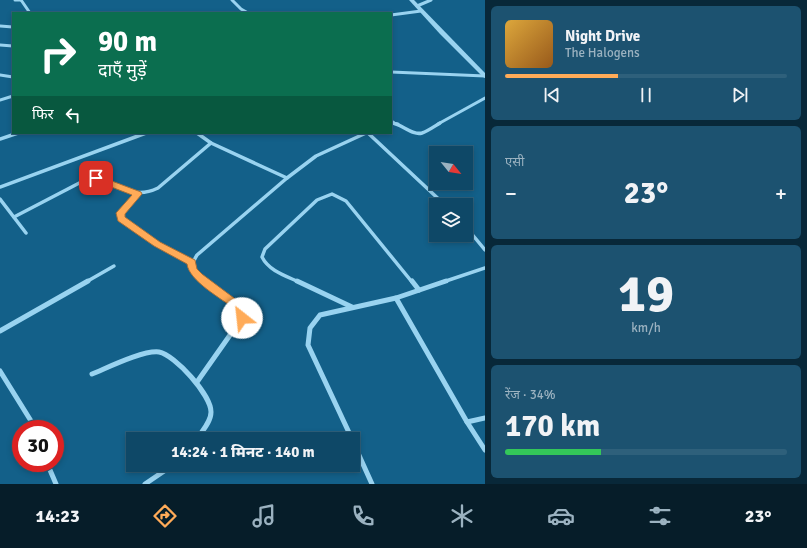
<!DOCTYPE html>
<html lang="hi">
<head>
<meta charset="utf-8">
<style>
	:root { --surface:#0e4867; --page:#1c5270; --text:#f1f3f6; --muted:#9bb2c0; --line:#2e607b; --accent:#ffab58 }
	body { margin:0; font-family:Signika,"Noto Sans Devanagari",sans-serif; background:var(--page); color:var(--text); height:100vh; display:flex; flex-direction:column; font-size:15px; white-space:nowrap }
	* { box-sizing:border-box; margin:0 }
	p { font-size:13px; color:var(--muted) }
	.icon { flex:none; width:22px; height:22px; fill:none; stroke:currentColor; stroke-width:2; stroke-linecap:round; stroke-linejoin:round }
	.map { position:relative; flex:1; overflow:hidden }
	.drawer { display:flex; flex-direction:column; gap:6px; padding:6px; background:#082839; width:322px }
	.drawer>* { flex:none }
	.guide { position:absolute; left:12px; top:12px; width:380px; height:122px; border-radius:0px; box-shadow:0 2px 6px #0003,0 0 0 1px var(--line); background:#0b6e4f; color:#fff; overflow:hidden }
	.needle { width:26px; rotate:120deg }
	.tools { position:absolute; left:429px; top:146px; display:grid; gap:8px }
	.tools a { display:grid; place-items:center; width:44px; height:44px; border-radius:0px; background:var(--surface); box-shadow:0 2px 6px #0003,0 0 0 1px var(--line); font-size:20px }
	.speed { position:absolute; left:12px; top:420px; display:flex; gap:8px; font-size:20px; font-weight:700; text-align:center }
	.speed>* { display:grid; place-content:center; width:52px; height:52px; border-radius:50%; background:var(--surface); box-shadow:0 2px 6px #0003,0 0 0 1px var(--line); line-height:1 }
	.speed .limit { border:6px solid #d22; background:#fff; color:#111 }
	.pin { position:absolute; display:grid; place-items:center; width:34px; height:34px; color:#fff; margin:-17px; border-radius:8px; box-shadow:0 2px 6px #0006 }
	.me { position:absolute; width:44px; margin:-22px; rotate:331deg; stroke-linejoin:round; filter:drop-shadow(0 0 3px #0008) }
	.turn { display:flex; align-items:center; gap:14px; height:84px; padding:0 20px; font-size:18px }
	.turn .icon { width:52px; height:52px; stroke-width:2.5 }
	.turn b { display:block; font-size:28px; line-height:34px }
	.then { display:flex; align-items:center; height:38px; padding:0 20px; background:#0003; gap:8px; font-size:15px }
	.big { font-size:30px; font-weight:800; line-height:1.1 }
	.drawer .card { flex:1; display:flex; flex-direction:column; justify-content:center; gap:6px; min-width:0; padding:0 14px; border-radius:6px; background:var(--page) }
	.drawer .dial { align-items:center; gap:0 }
	.dial b { font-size:52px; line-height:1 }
	.song { display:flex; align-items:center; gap:12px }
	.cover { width:48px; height:48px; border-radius:6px; background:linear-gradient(135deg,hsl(40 70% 55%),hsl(30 70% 35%)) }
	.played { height:4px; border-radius:2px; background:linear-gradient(90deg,var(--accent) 40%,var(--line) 40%) }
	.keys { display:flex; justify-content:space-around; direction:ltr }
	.heat { display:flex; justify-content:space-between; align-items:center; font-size:22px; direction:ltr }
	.charge { height:6px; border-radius:3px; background:linear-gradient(90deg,#34c759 34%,var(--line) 0) }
	.trip { position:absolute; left:126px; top:432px; width:234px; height:40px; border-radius:0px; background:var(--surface); box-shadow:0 2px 6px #0003,0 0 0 1px var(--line); font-weight:800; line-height:40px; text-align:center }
	.menu { display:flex; height:64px; justify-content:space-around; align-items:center; background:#061d29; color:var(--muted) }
	.menu .icon { width:28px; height:28px }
	.menu .on { color:var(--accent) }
	.menu b { font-size:18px; color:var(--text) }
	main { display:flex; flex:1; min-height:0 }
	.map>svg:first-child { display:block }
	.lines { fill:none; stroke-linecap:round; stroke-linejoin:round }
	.service { stroke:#99d3f0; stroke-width:2 }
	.minor-far2 { stroke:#99d3f0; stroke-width:3 }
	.minor-far1 { stroke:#99d3f0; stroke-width:3.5 }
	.minor { stroke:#99d3f0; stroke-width:5 }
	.tertiary { fill:#99d3f0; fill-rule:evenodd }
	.route { fill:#ffab58; stroke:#a66f39 }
</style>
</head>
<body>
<main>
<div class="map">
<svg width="485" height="484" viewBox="0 0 485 484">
	<rect width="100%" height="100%" fill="#136089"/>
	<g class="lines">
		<path class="service" d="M391,120L395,123"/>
		<g class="minor-far2">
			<path d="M15,0H21"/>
			<path d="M21,0L30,13"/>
			<path d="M232,0L241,9L248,13"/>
			<path d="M417,6L431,0"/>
			<path d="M391,15L421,11"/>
			<path d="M0,26L13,27"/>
			<path d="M0,45L13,46"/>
			<path d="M391,72L485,76"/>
			<path d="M0,75L13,77"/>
			<path d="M0,100L13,96"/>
			<path d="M391,123L398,124"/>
			<path d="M438,124L485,98"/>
		</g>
		<g class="minor-far1">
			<path d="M391,123C401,123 412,136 422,133C428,131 435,126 440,123"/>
			<path d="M197,133L211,143L287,178"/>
			<path d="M368,133L445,205"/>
			<path d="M0,139L18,133"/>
			<path d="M0,187L146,133"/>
			<path d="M138,194L121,213V218L157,244L192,262"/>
			<path d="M0,199L26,233"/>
			<path d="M14,217L87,179C116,176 127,203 158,188L211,143"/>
			<path d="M466,227L485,250"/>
			<path d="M86,282L114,266"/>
			<path d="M205,282C195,273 188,269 197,255L287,178L316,156L366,133"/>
			<path d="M299,282C286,276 269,271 262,257L265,249L317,200L332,194L346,201L412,282"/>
			<path d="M443,282L485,268"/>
		</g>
		<g class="minor">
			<path d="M297,281L352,307"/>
			<path d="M412,281L419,290"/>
			<path d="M396,298L467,422L485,450"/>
			<path d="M0,331L88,281"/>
			<path d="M0,371L36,429"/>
			<path d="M92,374C107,368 143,350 159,352C175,355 211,395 211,412C211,422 202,431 197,439"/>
			<path d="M197,382L242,318V311L239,306L204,281"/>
			<path d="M467,422L485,418"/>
			<path d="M352,439L308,345L310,328L320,315L396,298L446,281"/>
			<path d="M353,442L372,484"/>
			<path d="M47,463L56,484"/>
			<path d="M145,484L173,465"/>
		</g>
		<path class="tertiary" d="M409,0H414L485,73V78L483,77L440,34Z"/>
	</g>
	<path class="route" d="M96,175L141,192L142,194L125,214V217L160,242L195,260L197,269L202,274L242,304L247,311L245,321H238L237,318V312L235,309C222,299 189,281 187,264L154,246L118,221L116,213L132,195L93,180L92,178L93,176Z"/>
</svg>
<div class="tools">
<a><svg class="needle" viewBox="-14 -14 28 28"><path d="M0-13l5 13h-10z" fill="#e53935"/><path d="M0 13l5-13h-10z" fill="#9bb2c0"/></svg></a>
<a><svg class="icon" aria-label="layers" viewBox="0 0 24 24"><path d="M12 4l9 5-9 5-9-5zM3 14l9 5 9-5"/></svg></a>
</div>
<div class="speed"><div class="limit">30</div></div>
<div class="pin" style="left:96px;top:178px;background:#d93025"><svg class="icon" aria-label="arrive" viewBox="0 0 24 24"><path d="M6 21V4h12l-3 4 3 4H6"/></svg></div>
<svg class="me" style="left:242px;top:318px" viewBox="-20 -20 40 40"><circle r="19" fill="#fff"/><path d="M0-13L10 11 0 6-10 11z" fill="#ffab58"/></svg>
<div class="trip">14:24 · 1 मिनट · 140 m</div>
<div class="guide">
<div class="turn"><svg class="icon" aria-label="right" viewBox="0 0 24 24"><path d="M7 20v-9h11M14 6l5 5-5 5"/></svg><div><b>90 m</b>दाएँ मुड़ें</div></div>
<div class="then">फिर<svg class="icon" aria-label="left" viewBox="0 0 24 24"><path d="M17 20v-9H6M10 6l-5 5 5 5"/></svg></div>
</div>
</div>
<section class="drawer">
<div class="card">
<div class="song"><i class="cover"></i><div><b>Night Drive</b><p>The Halogens</p></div></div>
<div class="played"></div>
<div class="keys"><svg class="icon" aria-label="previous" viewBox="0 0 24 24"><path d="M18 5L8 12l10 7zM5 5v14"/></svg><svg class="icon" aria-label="pause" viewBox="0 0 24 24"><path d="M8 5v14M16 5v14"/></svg><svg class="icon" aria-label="next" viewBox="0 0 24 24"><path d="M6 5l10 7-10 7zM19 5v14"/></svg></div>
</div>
<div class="card"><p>एसी</p>
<div class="heat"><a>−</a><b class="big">23°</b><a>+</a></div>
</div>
<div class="card dial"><b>19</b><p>km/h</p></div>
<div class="card"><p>रेंज · 34%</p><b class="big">170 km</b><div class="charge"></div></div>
</section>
</main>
<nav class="menu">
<b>14:23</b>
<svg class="icon on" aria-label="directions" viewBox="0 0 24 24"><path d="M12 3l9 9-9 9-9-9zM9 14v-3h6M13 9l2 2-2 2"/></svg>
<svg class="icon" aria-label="music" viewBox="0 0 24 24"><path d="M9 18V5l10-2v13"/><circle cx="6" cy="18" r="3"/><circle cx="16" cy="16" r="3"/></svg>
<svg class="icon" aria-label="phone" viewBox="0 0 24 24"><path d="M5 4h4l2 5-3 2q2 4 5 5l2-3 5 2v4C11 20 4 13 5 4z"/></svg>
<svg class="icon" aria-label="climate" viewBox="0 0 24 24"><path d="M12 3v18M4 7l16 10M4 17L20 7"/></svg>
<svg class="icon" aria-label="car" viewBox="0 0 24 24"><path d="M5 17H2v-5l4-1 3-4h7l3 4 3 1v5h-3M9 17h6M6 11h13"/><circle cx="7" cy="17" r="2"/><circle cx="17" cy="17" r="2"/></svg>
<svg class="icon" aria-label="filters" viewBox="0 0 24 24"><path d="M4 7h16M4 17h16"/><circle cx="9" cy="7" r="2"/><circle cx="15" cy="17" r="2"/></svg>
<b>23°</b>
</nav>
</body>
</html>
